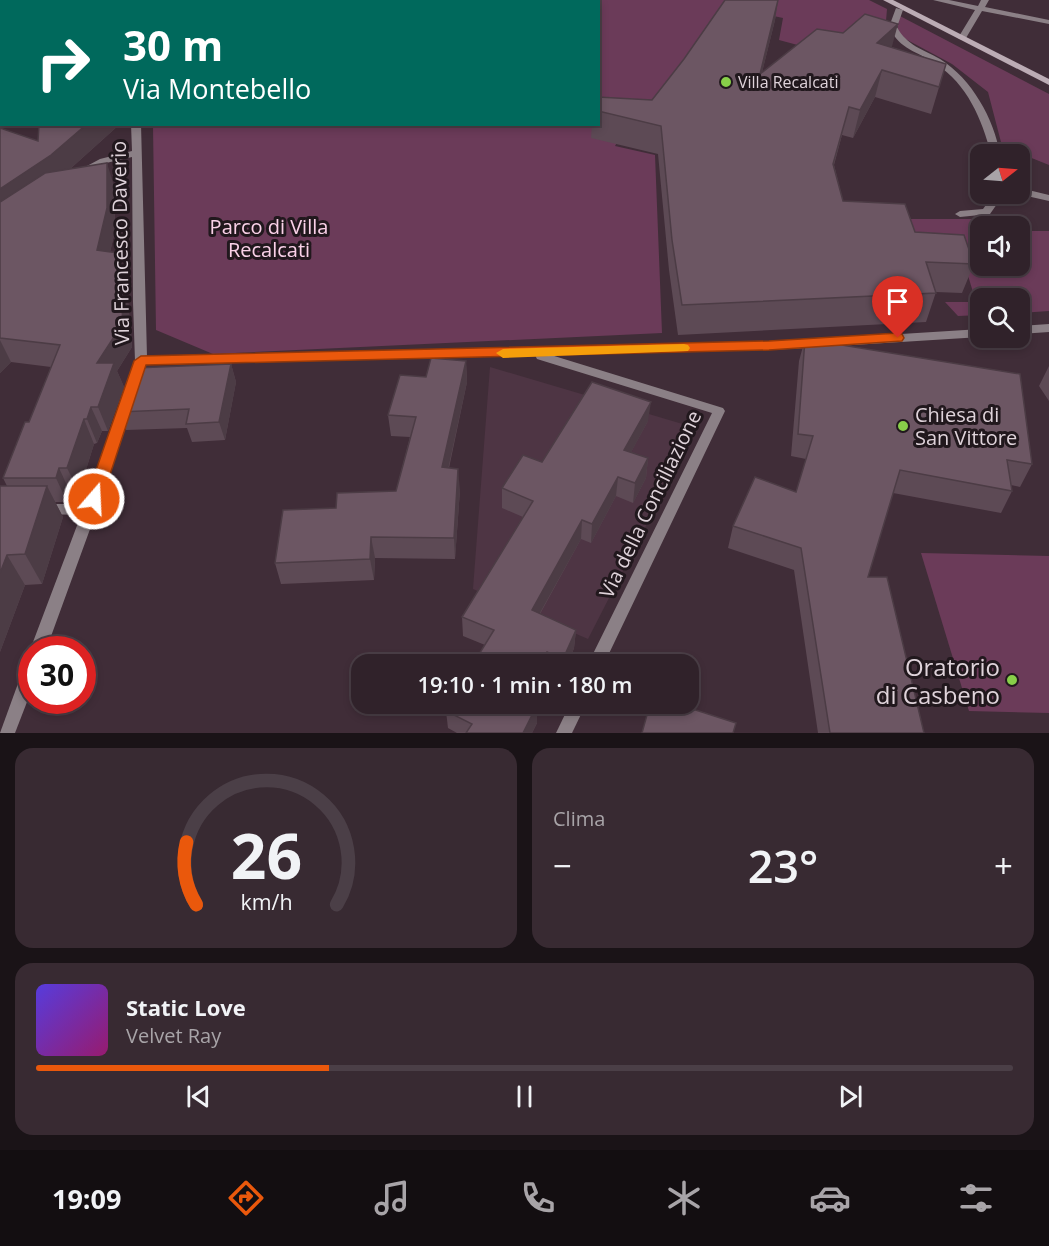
<!DOCTYPE html>
<html lang="it">
<head>
<meta charset="utf-8">
<style>
	:root { --surface:#30222a; --page:#382a32; --text:#f1f3f6; --muted:#a8a4a8; --line:#4b3f47; --accent:#ea580c }
	body { margin:0; font-family:"Open Sans",sans-serif; background:var(--page); color:var(--text); height:100vh; display:flex; flex-direction:column; font-size:22px; white-space:nowrap }
	* { box-sizing:border-box; margin:0 }
	p { font-size:20px; color:var(--muted) }
	.icon { flex:none; width:33px; height:33px; fill:none; stroke:currentColor; stroke-width:2; stroke-linecap:round; stroke-linejoin:round }
	.map { position:relative; height:733px; overflow:hidden }
	.details { display:flex; flex-direction:column; gap:15px; padding:15px; background:#1a1317; flex:1 }
	.details>* { flex:none }
	.guide { position:absolute; left:0px; top:0px; width:600px; height:126px; box-shadow:0 3px 9px #0003,0 0 0 2px var(--line); background:#00695c; color:#fff; overflow:hidden }
	.needle { width:39px; rotate:73deg }
	.fabs { position:absolute; left:970px; top:144px; display:grid; gap:12px }
	.fabs a { display:grid; place-items:center; width:60px; height:60px; border-radius:12px; background:var(--surface); box-shadow:0 3px 9px #0003,0 0 0 2px var(--line); font-size:30px }
	.speed { position:absolute; left:18px; top:636px; display:flex; gap:12px; font-size:30px; font-weight:700; text-align:center }
	.speed>* { display:grid; place-content:center; width:78px; height:78px; border-radius:50%; background:var(--surface); box-shadow:0 3px 9px #0003,0 0 0 2px var(--line); line-height:1 }
	.speed .limit { border:9px solid #d22; background:#fff; color:#111 }
	.pin { position:absolute; display:grid; place-items:center; width:51px; height:51px; color:#fff; margin:-62px -26px; border-radius:50% 50% 50% 0; rotate:-45deg; box-shadow:0 0 6px #0007 }
	.pin .icon { rotate:45deg }
	.me { position:absolute; width:66px; margin:-33px; rotate:19deg; stroke-linejoin:round; filter:drop-shadow(0 0 4px #0008) }
	.turn { display:flex; align-items:center; gap:21px; height:126px; padding:0 24px; font-size:27px }
	.turn .icon { width:78px; height:78px; stroke-width:2.5 }
	.turn b { display:block; font-size:42px; line-height:51px }
	.big { font-size:45px; font-weight:600; line-height:1.1 }
	.details .tile { flex:1; display:flex; flex-direction:column; justify-content:center; gap:9px; min-width:0; padding:0 21px; border-radius:18px; background:var(--page) }
	.details .dial { align-items:center; gap:0 }
	.dial svg { height:156px; overflow:visible; fill:none; stroke:var(--line); stroke-width:7; stroke-linecap:round; text-anchor:middle }
	.dial text { fill:var(--text); stroke:none }
	.song { display:flex; align-items:center; gap:18px }
	.cover { width:72px; height:72px; border-radius:9px; background:linear-gradient(135deg,hsl(250 70% 55%),hsl(320 70% 35%)) }
	.played { height:6px; border-radius:3px; background:linear-gradient(90deg,var(--accent) 30%,var(--line) 30%) }
	.keys { display:flex; justify-content:space-around; direction:ltr }
	.heat { display:flex; justify-content:space-between; align-items:center; font-size:33px; direction:ltr }
	.details .tiles { flex:1; display:grid; gap:15px; grid-template-columns:1fr 1fr }
	.tile:last-child { grid-column:span 2 }
	.trip { position:absolute; left:351px; top:654px; width:348px; height:60px; border-radius:18px; background:var(--surface); box-shadow:0 3px 9px #0003,0 0 0 2px var(--line); font-weight:600; line-height:60px; text-align:center }
	.tab-bar { display:flex; height:96px; justify-content:space-around; align-items:center; background:#130e11; color:var(--muted) }
	.tab-bar .icon { width:42px; height:42px }
	.tab-bar .on { color:var(--accent) }
	.tab-bar b { font-size:27px; color:var(--text) }
	.map>svg:first-child { display:block }
	.built { fill:#4e3544 }
	.green { fill:#6b3b59 }
	.lines { fill:none; stroke-linecap:round; stroke-linejoin:round }
	.lane { fill:#8b8086; fill-rule:evenodd }
	.street { fill:#8b8086; fill-rule:evenodd }
	.secondary { fill:#bcacb5; fill-rule:evenodd }
	.wall { fill:#5d4a55 }
	.shaded-wall { fill:#4c3c45 }
	.building { fill:#6c5663; stroke:#4c3c45; stroke-width:1.5 }
	.route { fill:#ea580c; stroke:#983908; stroke-width:1.5 }
	.slow { fill:#f59e0b }
	.poi-dot { fill:#88cf49; stroke:#21181d; stroke-width:2 }
	.labels { text-anchor:middle; dominant-baseline:central; stroke-width:6; stroke-linejoin:round; paint-order:stroke }
	.far-poi-label { font-size:16px; fill:#dfd3da; stroke:#21181d; text-anchor:start }
	.park-label { font-size:20px; fill:#fad1e8; stroke:#21181d }
	.street-label { font-size:20px; fill:#dfd3da; stroke:#21181d }
	.poi-label { font-size:20px; fill:#dfd3da; stroke:#21181d; text-anchor:start }
	.near-poi-label { font-size:24px; fill:#dfd3da; stroke:#21181d; text-anchor:end }
</style>
</head>
<body>
<div class="map">
<svg width="1049" height="733" viewBox="0 0 1049 733">
	<rect width="100%" height="100%" fill="#402d38"/>
	<path class="built" d="M490,367L696,428L588,639L473,589Z"/>
	<g class="green">
		<path d="M287,0H869L887,9L886,21L831,54L779,40L783,18L727,6L644,125L629,121L615,146L655,155L662,333L213,354L156,330L153,126L598,124V2L286,1Z"/>
		<path d="M898,15L1049,94V165L1002,146L988,92L952,64L898,35Z"/>
		<path d="M901,219H975L992,226H981V266H1020V231H1049V311L1020,313V298H981V315L958,316L945,302H976L963,259L917,252Z"/>
		<path d="M921,553L1049,556V713L969,711Z"/>
	</g>
	<g class="lines">
		<g class="lane">
			<path d="M259,0H267L258,2Z"/>
			<path d="M896,8L903,10L897,27C907,46 923,49 940,59C972,79 994,119 1000,154H991C982,119 967,84 936,64C916,50 901,51 889,27Z"/>
			<path d="M1020,188L1049,195V201L1018,194H1020Z"/>
			<path d="M994,194H1004L990,214L960,217L955,214L960,211L983,209Z"/>
		</g>
		<g class="street">
			<rect x="129" y="0" width="8" height="2"/>
			<path d="M933,0H949L978,6L981,0H989L985,7L1049,20V24L982,11L966,38L962,40L958,38L975,10Z"/>
			<path d="M131,124H141L147,357L789,341L981,329V337L789,349L551,355L723,408L725,411L604,664H588L712,413L537,359L535,355L145,365L142,372H134L132,369L135,361L133,302L132,157L106,163L80,176H74L72,174L100,159L132,151Z"/>
			<path d="M1049,324V332L1020,334V326Z"/>
			<path d="M127,398L131,399L133,402L101,499L46,650H32V653L30,650L81,515L43,514L38,513L36,509L38,505L43,504H85L121,402L123,399Z"/>
			<path d="M32,660V689L15,733H0L24,667L26,662Z"/>
			<path d="M570,704H586L572,733H556Z"/>
		</g>
		<path class="secondary" d="M883,0H893L1049,79V85Z"/>
	</g>
	<g class="wall">
		<path d="M778,0L775,20L762,72L891,47L946,64L931,114L875,97L853,138L842,135L834,165L843,201L915,232L974,264L962,293L936,292L926,322L678,335L669,270L658,154L591,138L592,124H598V97L652,100L684,59Z"/>
		<path d="M39,124H120L70,169L114,186L115,231L110,252L126,277L132,347L117,371L124,387L108,431H102L97,443L94,444L79,492H70L67,502H55L63,517L42,584L25,585L0,652V486H7L3,478L29,422L51,367L11,362L0,373V128L38,141Z"/>
		<path d="M805,339L1032,464L1020,487L1011,485L1012,491L1001,513L893,493L868,577L924,733H818L794,570L728,548L733,526L796,492L806,459L791,456L799,361Z"/>
		<path d="M466,361L467,382L449,468L460,490L455,559L375,558L374,580L281,584L275,563L336,508L396,491L410,437L391,436L388,415Z"/>
		<path d="M231,364L236,382L225,440L192,442L187,428L126,430L119,412Z"/>
		<path d="M1049,366V401L1039,386Z"/>
		<path d="M648,421L631,452L648,458L646,478L633,503L616,496L591,543L581,539L540,614L576,630L574,648L568,664H473L485,645L463,636L462,617L523,517L502,508V488Z"/>
		<path d="M537,705V723L532,733H457L448,728L446,711Z"/>
	</g>
	<g class="shaded-wall">
		<rect x="114" y="0" width="13" height="2"/>
		<path d="M778,0L775,20L755,101L760,74Z"/>
		<path d="M2,21V46L0,47V23Z"/>
		<path d="M898,24L891,50L877,43Z"/>
		<path d="M882,70L875,97L853,138L860,110Z"/>
		<path d="M87,124H120L60,178L0,218V189Z"/>
		<path d="M107,163L114,186L115,231L105,274L97,250Z"/>
		<path d="M118,253L126,277L132,347L117,371L124,387L108,431L98,407L97,363Z"/>
		<path d="M0,340L11,362L0,373Z"/>
		<path d="M466,361L467,382L444,488L442,467Z"/>
		<path d="M231,364L236,382L225,440L219,422Z"/>
		<path d="M651,402L648,421L622,469L624,450Z"/>
		<path d="M91,407L102,431L97,443L87,419Z"/>
		<path d="M84,419L94,444L79,492L67,468Z"/>
		<path d="M648,458L646,478L633,503L635,483Z"/>
		<path d="M59,468L70,492L67,502L56,478Z"/>
		<path d="M458,469L460,490L455,559L454,538Z"/>
		<path d="M618,477L616,496L591,543L592,524Z"/>
		<path d="M47,486L63,517L42,584L25,554Z"/>
		<path d="M582,520L581,539L531,629L532,610Z"/>
		<path d="M371,537L375,558L374,580L370,559Z"/>
		<path d="M7,555L25,585L0,652V573Z"/>
		<path d="M576,630L574,648L568,664H563V659Z"/>
		<path d="M547,652V664H540Z"/>
		<path d="M537,705V723L532,733H523Z"/>
	</g>
	<g class="building">
		<path d="M0,0H114V2H2V21L0,23Z"/>
		<path d="M725,0H778L760,74L817,29L843,33L865,14L898,24L877,43L946,64L939,87L882,70L860,110L849,107L833,164L843,201L905,204L915,232L964,235L974,264L926,262L936,293L682,305L672,240L661,126L598,111V97L652,100L684,59Z"/>
		<path d="M39,124H87L51,155L0,189V128L38,141Z"/>
		<path d="M107,163V208L97,250L118,253L123,323L97,363H114L98,407H91L87,419H84L67,468H59L56,478H3L25,422H29L60,345L0,338V202L45,173Z"/>
		<path d="M805,339L1020,374L1032,464L1007,460L1012,491L900,470L868,577H887L924,733H830L801,548L733,526L755,477L796,492L813,436L798,434Z"/>
		<path d="M431,358L466,361L442,467L458,469L454,538L371,537L370,559L275,563L283,510L336,508L337,493L396,491L416,417L388,415L400,375L426,377Z"/>
		<path d="M231,364L219,422L186,424L189,409L119,412L135,368Z"/>
		<path d="M592,382L651,402L624,450L648,458L635,483L618,477L592,524L582,520L532,610L576,630L563,659L547,652L540,664H473L494,630L462,617L533,501L502,488L523,455L542,462Z"/>
		<path d="M0,486H47L25,554L7,555L0,573Z"/>
		<path d="M450,704H534L537,705L523,733H466L472,724L446,711Z"/>
		<path d="M650,704H677L736,723L733,733H642Z"/>
	</g>
	<path class="route" d="M898,333L902,334L904,338L902,341L769,350L146,365L102,499L100,503H89L86,499L134,361L141,356L769,341Z"/>
	<path class="slow" d="M684,344L688,345L690,348L688,351L503,358L496,353L503,349Z"/>
	<g class="poi-dot">
		<circle cx="726" cy="82" r="6"/>
		<circle cx="903" cy="426" r="6"/>
		<circle cx="1012" cy="680" r="6"/>
	</g>
	<g class="labels">
		<g class="far-poi-label">
			<text x="738" y="82">Villa Recalcati</text>
		</g>
		<g class="park-label">
			<text x="269" y="226">Parco di Villa<tspan x="269" dy="23">Recalcati</tspan></text>
		</g>
		<g class="street-label">
			<text transform="translate(120 243) rotate(-91)">Via Francesco Daverio</text>
			<text transform="translate(650 504) rotate(-64)">Via della Conciliazione</text>
		</g>
		<g class="poi-label">
			<text x="915" y="414">Chiesa di<tspan x="915" dy="23">San Vittore</tspan></text>
		</g>
		<g class="near-poi-label">
			<text x="1000" y="666">Oratorio<tspan x="1000" dy="28">di Casbeno</tspan></text>
		</g>
	</g>
</svg>
<div class="fabs">
<a><svg class="needle" viewBox="-14 -14 28 28"><path d="M0-13l5 13h-10z" fill="#e53935"/><path d="M0 13l5-13h-10z" fill="#a8a4a8"/></svg></a>
<a><svg class="icon" aria-label="sound" viewBox="0 0 24 24"><path d="M4 9h4l5-4v14l-5-4H4zM17 9q2 3 0 6"/></svg></a>
<a><svg class="icon" aria-label="search" viewBox="0 0 24 24"><circle cx="10" cy="10" r="6"/><path d="M15 15l6 6"/></svg></a>
</div>
<div class="speed"><div class="limit">30</div></div>
<div class="pin" style="left:898px;top:338px;background:#d93025"><svg class="icon" aria-label="arrive" viewBox="0 0 24 24"><path d="M6 21V4h12l-3 4 3 4H6"/></svg></div>
<svg class="me" style="left:94px;top:499px" viewBox="-20 -20 40 40"><circle r="17" fill="#ea580c" stroke="#fff" stroke-width="3"/><path d="M0-11L8 9 0 5-8 9z" fill="#fff"/></svg>
<div class="trip">19:10 · 1 min · 180 m</div>
<div class="guide">
<div class="turn"><svg class="icon" aria-label="right" viewBox="0 0 24 24"><path d="M7 20v-9h11M14 6l5 5-5 5"/></svg><div><b>30 m</b>Via Montebello</div></div>
</div>
</div>
<section class="details">
<div class="tiles">
<div class="tile dial"><svg viewBox="0 0 100 80">
<path d="M14 69A42 42 0 1 1 86 69"/>
<path d="M14 69A42 42 0 0 1 9 37" stroke="#ea580c"/>
<text x="50" y="56" font-size="32" font-weight="700">26</text>
<text x="50" y="72" font-size="11">km/h</text>
</svg></div>
<div class="tile"><p>Clima</p>
<div class="heat"><a>−</a><b class="big">23°</b><a>+</a></div>
</div>
<div class="tile">
<div class="song"><i class="cover"></i><div><b>Static Love</b><p>Velvet Ray</p></div></div>
<div class="played"></div>
<div class="keys"><svg class="icon" aria-label="previous" viewBox="0 0 24 24"><path d="M18 5L8 12l10 7zM5 5v14"/></svg><svg class="icon" aria-label="pause" viewBox="0 0 24 24"><path d="M8 5v14M16 5v14"/></svg><svg class="icon" aria-label="next" viewBox="0 0 24 24"><path d="M6 5l10 7-10 7zM19 5v14"/></svg></div>
</div>
</div>
</section>
<nav class="tab-bar">
<b>19:09</b>
<svg class="icon on" aria-label="directions" viewBox="0 0 24 24"><path d="M12 3l9 9-9 9-9-9zM9 14v-3h6M13 9l2 2-2 2"/></svg>
<svg class="icon" aria-label="music" viewBox="0 0 24 24"><path d="M9 18V5l10-2v13"/><circle cx="6" cy="18" r="3"/><circle cx="16" cy="16" r="3"/></svg>
<svg class="icon" aria-label="phone" viewBox="0 0 24 24"><path d="M5 4h4l2 5-3 2q2 4 5 5l2-3 5 2v4C11 20 4 13 5 4z"/></svg>
<svg class="icon" aria-label="climate" viewBox="0 0 24 24"><path d="M12 3v18M4 7l16 10M4 17L20 7"/></svg>
<svg class="icon" aria-label="car" viewBox="0 0 24 24"><path d="M5 17H2v-5l4-1 3-4h7l3 4 3 1v5h-3M9 17h6M6 11h13"/><circle cx="7" cy="17" r="2"/><circle cx="17" cy="17" r="2"/></svg>
<svg class="icon" aria-label="filters" viewBox="0 0 24 24"><path d="M4 7h16M4 17h16"/><circle cx="9" cy="7" r="2"/><circle cx="15" cy="17" r="2"/></svg>
</nav>
</body>
</html>
